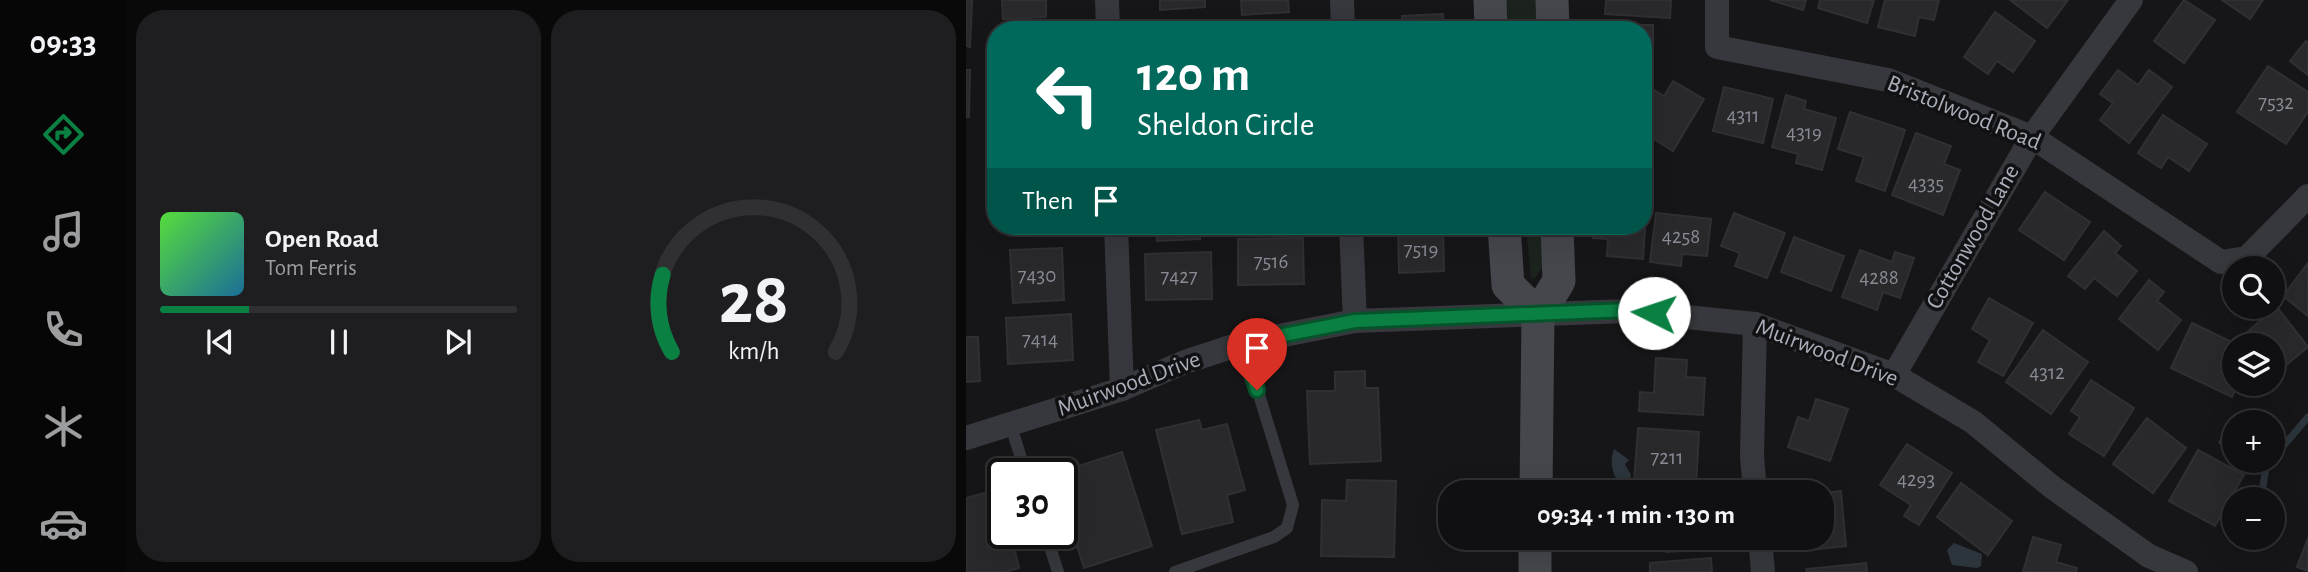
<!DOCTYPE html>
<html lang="en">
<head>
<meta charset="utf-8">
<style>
	:root { --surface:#101012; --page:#1e1e20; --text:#f1f3f6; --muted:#9c9d9f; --line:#303032; --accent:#0b8043 }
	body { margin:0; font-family:"Alegreya Sans",sans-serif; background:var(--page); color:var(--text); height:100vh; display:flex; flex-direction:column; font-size:26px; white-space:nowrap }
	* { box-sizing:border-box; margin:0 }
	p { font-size:23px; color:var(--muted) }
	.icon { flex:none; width:38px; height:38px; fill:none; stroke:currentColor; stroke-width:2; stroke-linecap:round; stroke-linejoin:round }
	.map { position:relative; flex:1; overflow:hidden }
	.panel { display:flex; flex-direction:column; gap:10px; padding:10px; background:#09090a; width:840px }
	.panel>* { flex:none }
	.guide { position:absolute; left:21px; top:21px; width:665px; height:214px; border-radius:28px; box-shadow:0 7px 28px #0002,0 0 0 2px var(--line); background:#00695c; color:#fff; overflow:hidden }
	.buttons { position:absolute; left:1256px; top:256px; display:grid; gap:14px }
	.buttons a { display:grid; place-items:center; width:63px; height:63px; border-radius:50%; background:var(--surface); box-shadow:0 7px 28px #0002,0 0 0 2px var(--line); font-size:35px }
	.speed { position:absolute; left:21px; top:458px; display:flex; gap:14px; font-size:35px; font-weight:700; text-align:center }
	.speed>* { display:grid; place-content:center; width:91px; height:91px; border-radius:50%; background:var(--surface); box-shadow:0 7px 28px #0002,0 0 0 2px var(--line); line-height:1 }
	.speed .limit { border:4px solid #111; border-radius:10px; background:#fff; color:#111 }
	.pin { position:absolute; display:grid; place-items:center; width:60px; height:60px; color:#fff; margin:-72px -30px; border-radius:50% 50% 50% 0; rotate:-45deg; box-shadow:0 0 7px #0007 }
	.pin .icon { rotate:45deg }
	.me { position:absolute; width:77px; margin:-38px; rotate:274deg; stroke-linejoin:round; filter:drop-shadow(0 0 5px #0008) }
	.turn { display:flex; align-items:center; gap:24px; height:147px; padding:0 35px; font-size:32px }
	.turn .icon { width:91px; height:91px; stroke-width:2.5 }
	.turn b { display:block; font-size:49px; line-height:60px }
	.then { display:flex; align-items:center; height:66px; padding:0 35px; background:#0003; gap:14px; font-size:26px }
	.panel .card { flex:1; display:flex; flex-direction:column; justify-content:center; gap:10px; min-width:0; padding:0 24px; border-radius:28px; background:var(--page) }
	.panel .dial { align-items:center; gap:0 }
	.dial svg { height:182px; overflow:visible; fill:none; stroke:var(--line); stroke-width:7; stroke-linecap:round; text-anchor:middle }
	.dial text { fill:var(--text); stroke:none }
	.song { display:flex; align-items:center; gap:21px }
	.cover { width:84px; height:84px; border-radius:10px; background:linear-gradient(135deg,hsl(110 70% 55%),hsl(200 70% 35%)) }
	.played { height:7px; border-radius:4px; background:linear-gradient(90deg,var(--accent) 25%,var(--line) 25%) }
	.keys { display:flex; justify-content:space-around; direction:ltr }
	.panel .tiles { flex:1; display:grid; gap:10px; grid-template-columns:repeat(2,1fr) }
	.trip { position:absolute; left:472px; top:480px; width:396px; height:70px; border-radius:28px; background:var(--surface); box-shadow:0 7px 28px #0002,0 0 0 2px var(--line); font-weight:600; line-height:70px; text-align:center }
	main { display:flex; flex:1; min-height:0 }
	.tab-bar { display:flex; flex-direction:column; width:126px; justify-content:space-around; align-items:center; background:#060607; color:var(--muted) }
	.tab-bar .icon { width:49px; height:49px }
	.tab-bar .selected { color:var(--accent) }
	.tab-bar b { font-size:32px; color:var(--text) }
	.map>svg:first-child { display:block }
	.green { fill:#1c231d }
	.water { fill:#2c353c }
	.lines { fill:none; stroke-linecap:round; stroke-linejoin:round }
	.stream { stroke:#2c353c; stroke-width:7 }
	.building { fill:#29292c; stroke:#303034; stroke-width:2 }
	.service { stroke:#37383d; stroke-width:12 }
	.minor { stroke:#37383d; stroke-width:24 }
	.secondary { stroke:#45474d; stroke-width:33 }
	.route-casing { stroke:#07532c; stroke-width:18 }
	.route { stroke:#0b8043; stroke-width:12 }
	.labels { text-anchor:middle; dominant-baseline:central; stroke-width:7; stroke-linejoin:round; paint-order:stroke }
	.number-label { font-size:21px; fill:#888b94 }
	.street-label { font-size:24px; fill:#a8adb8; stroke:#111113 }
</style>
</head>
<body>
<main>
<nav class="tab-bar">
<b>09:33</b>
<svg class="icon selected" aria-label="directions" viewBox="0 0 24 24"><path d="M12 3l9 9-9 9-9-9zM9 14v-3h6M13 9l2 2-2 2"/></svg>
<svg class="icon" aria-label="music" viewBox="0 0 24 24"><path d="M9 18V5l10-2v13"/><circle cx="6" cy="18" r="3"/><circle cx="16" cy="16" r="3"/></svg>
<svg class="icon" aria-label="phone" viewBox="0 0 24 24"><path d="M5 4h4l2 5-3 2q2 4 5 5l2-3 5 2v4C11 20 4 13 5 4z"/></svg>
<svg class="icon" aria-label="climate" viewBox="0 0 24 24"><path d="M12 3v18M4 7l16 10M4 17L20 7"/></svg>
<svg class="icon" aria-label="car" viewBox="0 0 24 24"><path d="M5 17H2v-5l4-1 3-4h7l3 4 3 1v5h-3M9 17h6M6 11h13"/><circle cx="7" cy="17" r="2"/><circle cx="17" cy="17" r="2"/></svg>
</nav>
<section class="panel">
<div class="tiles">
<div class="card">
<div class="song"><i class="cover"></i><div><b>Open Road</b><p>Tom Ferris</p></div></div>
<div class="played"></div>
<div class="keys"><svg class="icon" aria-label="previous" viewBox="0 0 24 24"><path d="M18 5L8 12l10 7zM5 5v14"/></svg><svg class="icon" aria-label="pause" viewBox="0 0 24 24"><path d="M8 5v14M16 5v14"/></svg><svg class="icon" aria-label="next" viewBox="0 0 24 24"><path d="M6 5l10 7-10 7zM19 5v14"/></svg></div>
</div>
<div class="card dial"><svg viewBox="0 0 100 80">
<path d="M14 69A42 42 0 1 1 86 69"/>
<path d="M14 69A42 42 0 0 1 10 35" stroke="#0b8043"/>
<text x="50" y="56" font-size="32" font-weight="700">28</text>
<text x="50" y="72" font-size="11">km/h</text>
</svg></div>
</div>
</section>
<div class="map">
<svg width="1342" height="572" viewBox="0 0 1342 572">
	<rect width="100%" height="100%" fill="#161618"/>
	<g class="green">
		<path d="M531,0H577V30H532Z"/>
		<path d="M560,226H582L577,266L568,279L565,278Z"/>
	</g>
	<g class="water">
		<path d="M1262,436L1269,439V460H1285L1283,463L1270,462L1266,452L1252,443L1255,437Z"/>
		<path d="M648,449L663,460L659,464L665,475L662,486C646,483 643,462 648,449Z"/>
		<path d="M988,543L1016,554L1015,566L1011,568L986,565L981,550Z"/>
	</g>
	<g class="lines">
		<g class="stream">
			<path d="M1307,458L1342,417"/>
			<path d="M1295,499L1300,467L1306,460"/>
			<path d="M1287,548L1289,537"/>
		</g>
	</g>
	<g class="building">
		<path d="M0,0H6L4,47L0,46Z"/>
		<path d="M36,0H80V17L37,19Z"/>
		<path d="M194,0H239V7L194,10Z"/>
		<path d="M275,0H322L323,12L276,15Z"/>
		<path d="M640,0H705L704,18L639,14Z"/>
		<path d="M804,0H840L837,10Z"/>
		<path d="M854,0H908L901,23L852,8Z"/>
		<path d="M919,0H973L968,20L953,17L949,36L912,27Z"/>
		<path d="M1044,0H1102L1081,28Z"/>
		<path d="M1218,0L1249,20L1218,63L1188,41Z"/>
		<path d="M1256,0H1297L1284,19Z"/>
		<path d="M1029,12L1069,41L1047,72L1031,61L1022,74L998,57Z"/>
		<path d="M477,14V30H436V16Z"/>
		<path d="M641,25H687V78H677V30H641Z"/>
		<path d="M1340,41L1342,43V75L1324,61Z"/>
		<path d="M1302,66L1342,92V112L1320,144L1271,112Z"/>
		<path d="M0,70H4L3,117H0Z"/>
		<path d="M1152,70L1172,85L1183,70L1206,87L1163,143L1134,120L1147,103L1134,94Z"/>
		<path d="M707,81L738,99L707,151L677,132V96L683,87L698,96Z"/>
		<path d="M758,87L807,99L797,143L747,131Z"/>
		<path d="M820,95L840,101L838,109L870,118L856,170L830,163L832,154L806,147Z"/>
		<path d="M884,112L939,130L919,191L890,181L898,157L872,149Z"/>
		<path d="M1197,115L1241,144L1223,171L1202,157L1195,168L1172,153Z"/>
		<path d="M950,133L985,146L978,164L994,170L977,215L926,195Z"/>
		<path d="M1079,192L1124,222L1098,260L1053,230Z"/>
		<path d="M677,200H681L677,259L641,256L642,239L627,238L628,226H677Z"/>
		<path d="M690,213L745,219L741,256L716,254L715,266L684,262Z"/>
		<path d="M768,213L819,233L801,278L769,266L774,253L755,246Z"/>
		<rect x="45" y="226" width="49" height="4"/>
		<path d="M191,226H233L234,239L191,241Z"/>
		<path d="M432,226H477L478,271L433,273Z"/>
		<path d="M1138,231L1155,246L1149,253L1171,271L1151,296L1128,278L1119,289L1102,276Z"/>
		<path d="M828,237L878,256L865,291L815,272Z"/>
		<path d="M337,238L338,284L272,285V239Z"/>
		<path d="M96,248L98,300L47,303L44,250Z"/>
		<path d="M894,250L926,262L929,252L948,258L934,298L917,292L911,310L876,297Z"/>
		<path d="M245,252L246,299L180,300L179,254Z"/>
		<path d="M1342,263V316L1317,296Z"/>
		<path d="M1183,280L1198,292L1191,301L1215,320L1192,350L1153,319Z"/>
		<path d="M1023,298L1067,323L1037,376L1012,362L1024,340L1006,329Z"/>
		<path d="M1311,307L1342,347L1307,376V345H1294L1282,331Z"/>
		<path d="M105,314L107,360L42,364L40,318Z"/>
		<path d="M1226,323L1272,345H1269L1264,363L1269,366V383H1272L1266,397L1205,368Z"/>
		<path d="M1077,330L1122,362L1085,414L1040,382Z"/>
		<path d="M0,337H12L14,381L0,382Z"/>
		<path d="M690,358L721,360L720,377L739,378L737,415L673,411L674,392L688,393Z"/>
		<path d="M399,371V388H412L415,461L344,464L341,391H369V372Z"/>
		<path d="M1125,380L1168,408L1138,456L1103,434L1114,417L1105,411Z"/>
		<path d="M850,399L882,409L864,461L822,447L832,417L843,421Z"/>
		<path d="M1181,418L1220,448L1187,493L1147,464Z"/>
		<path d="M233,420L236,430L261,424L279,490L261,495L267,522L216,534L190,430Z"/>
		<path d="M672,428L733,432L730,486L668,482Z"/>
		<path d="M941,444L986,473L953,525L938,516L945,505L914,485Z"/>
		<path d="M1232,450L1278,475L1249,526L1203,501Z"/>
		<path d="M156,452L186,546L118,568L96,499V474H88Z"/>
		<path d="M381,480L430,481L428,557L355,556L356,500L380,501Z"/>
		<path d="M995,483L1046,521L1022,555L971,517Z"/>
		<path d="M33,489L37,504V534H45L53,568L39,572H0V498Z"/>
		<path d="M875,491L880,546L835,551L833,537H856V493Z"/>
		<path d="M699,537H748V549L700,552Z"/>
		<path d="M1067,537L1095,545L1090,562L1111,568L1110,572H1057Z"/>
		<path d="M1342,538V571L1331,567Z"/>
		<path d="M745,558L746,572H684V563Z"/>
		<path d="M900,563L901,572H841L840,569Z"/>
	</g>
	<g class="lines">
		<g class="service">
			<path d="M45,426L60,474"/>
			<path d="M80,534L92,572"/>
			<path d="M209,572L308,537L321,528L327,505L277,343"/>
		</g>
		<g class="minor">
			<path d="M141,0L142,30"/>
			<path d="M376,0L377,30"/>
			<path d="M751,0V47L922,80L1066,137L1255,262L1281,258L1342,196"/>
			<path d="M150,226L156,389"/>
			<path d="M385,226L389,321"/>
			<path d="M928,375L1066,137L1165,0"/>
			<path d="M0,438L156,389L219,362L277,343L389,321L662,311L789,324L928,375L1007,422L1086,487L1183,556L1220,572"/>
			<path d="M789,492L786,456L789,324"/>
			<path d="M794,537L797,572"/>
		</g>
		<g class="secondary">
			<path d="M524,0L525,30"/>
			<path d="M586,0L587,30"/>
			<path d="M538,226L542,285L572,315"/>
			<path d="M570,492L572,315L593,281L591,226"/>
			<path d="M569,572V537"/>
		</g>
	</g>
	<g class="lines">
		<g class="route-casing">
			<path id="route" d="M291,390L277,343L389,321L662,310L688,313"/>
		</g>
		<use href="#route" class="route"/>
	</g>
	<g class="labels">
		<g class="number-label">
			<text x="1310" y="102">7532</text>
			<text x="777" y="115">4311</text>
			<text x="838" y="132">4319</text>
			<text x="960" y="183">4335</text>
			<text x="715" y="236">4258</text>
			<text x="455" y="249">7519</text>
			<text x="305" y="261">7516</text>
			<text x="71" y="275">7430</text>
			<text x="213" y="276">7427</text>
			<text x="913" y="277">4288</text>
			<text x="74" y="339">7414</text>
			<text x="1081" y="372">4312</text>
			<text x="701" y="457">7211</text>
			<text x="950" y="479">4293</text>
		</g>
		<g class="street-label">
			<text transform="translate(998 113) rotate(22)">Bristolwood Road</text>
			<text transform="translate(1007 237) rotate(-60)">Cottonwood Lane</text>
			<text transform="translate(861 353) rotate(21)">Muirwood Drive</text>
			<text transform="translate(163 384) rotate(-20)">Muirwood Drive</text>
		</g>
	</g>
</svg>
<div class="buttons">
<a><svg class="icon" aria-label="search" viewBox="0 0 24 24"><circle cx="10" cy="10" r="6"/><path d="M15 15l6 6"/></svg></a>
<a><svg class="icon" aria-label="layers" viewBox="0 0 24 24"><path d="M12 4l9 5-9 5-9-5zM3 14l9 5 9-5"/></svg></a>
<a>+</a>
<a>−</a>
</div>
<div class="speed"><div class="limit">30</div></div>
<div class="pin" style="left:291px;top:390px;background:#d93025"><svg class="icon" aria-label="arrive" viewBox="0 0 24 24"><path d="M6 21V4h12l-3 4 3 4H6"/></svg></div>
<svg class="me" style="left:688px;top:313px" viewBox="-20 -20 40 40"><circle r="19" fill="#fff"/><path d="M0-13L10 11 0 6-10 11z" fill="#0b8043"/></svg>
<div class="trip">09:34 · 1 min · 130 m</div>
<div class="guide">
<div class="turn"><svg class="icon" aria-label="left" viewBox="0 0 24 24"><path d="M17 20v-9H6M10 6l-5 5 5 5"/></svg><div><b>120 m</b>Sheldon Circle</div></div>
<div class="then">Then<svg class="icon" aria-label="arrive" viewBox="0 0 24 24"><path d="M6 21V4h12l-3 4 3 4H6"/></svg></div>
</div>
</div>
</main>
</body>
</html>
